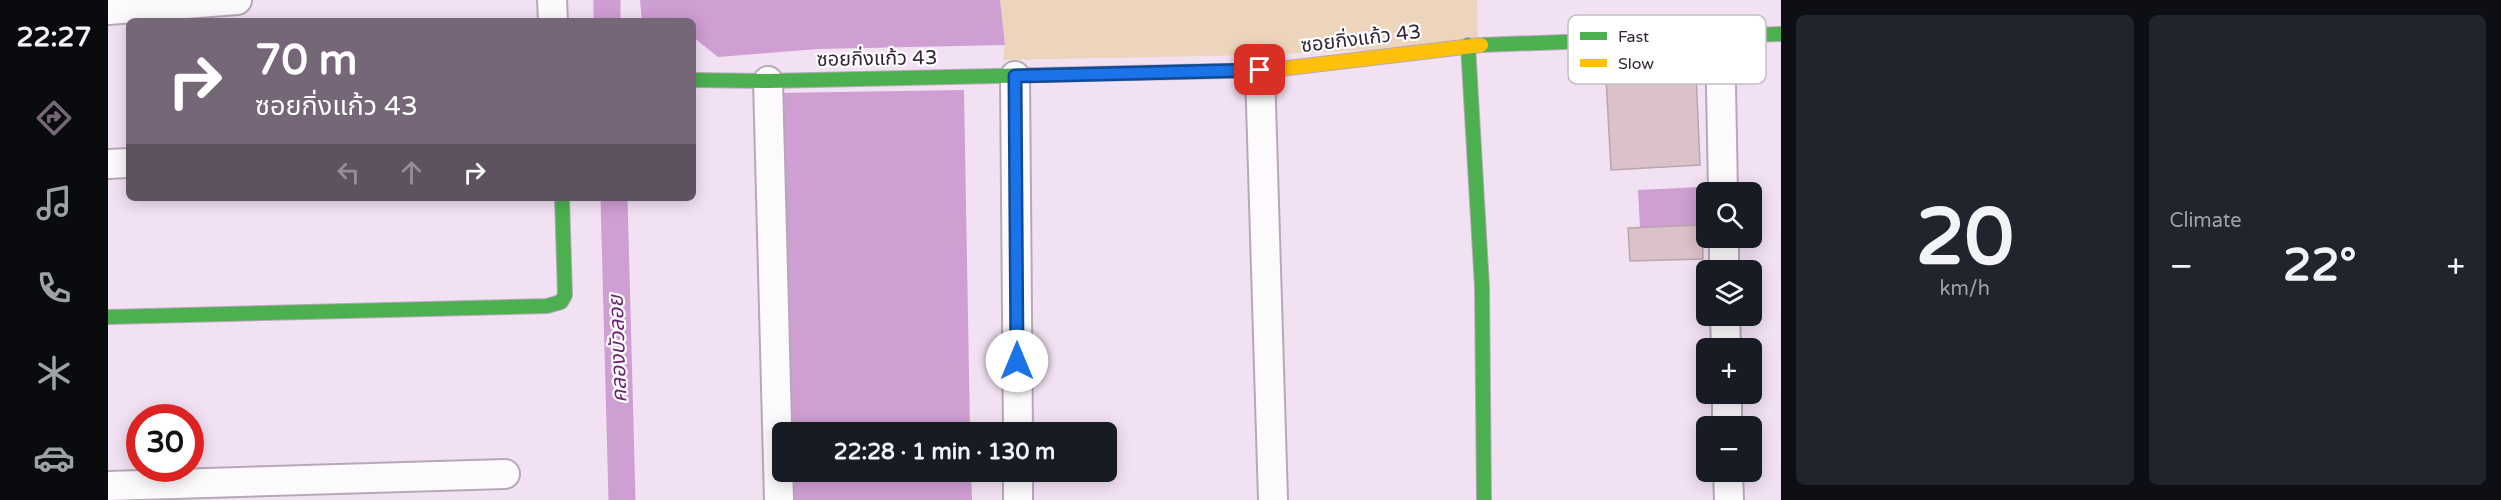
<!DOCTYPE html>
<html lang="en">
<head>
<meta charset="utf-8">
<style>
	:root { --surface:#171b24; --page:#20242c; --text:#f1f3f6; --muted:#9ea1a6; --accent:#766778 }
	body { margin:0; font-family:"Varela Round","Noto Sans Thai",sans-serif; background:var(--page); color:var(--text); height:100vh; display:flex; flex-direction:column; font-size:22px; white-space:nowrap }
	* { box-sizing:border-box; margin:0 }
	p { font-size:20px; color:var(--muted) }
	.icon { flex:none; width:33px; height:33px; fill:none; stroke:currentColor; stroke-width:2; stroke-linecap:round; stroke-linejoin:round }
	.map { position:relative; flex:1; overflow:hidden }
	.details { display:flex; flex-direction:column; gap:15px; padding:15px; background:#0d0f14; width:720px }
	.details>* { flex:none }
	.guide { position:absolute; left:18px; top:18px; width:570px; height:183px; border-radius:9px; box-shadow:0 3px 15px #0003; background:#766778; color:#fff; overflow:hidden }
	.controls { position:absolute; left:1588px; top:182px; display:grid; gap:12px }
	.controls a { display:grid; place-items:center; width:66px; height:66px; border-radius:9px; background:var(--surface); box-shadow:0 3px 15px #0003; font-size:30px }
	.speed { position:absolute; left:18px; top:404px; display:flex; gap:12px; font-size:30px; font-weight:700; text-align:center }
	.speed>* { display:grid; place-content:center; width:78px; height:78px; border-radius:50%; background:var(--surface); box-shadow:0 3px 15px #0003; line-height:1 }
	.speed .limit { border:9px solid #d22; background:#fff; color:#111 }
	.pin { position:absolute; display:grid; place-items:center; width:51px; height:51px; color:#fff; margin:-26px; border-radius:12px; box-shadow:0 3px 9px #0006 }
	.me { position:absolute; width:66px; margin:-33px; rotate:0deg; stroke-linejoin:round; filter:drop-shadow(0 0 4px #0008) }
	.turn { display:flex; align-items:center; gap:21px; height:126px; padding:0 30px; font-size:27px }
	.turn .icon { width:78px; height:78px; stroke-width:2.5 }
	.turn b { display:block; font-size:42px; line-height:51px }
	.lanes { display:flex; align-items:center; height:57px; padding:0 30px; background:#0003; justify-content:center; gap:30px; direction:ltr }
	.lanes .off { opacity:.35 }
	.big { font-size:45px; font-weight:800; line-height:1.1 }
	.details .card { flex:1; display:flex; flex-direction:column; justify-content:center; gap:9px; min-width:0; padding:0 21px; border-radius:9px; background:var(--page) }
	.details .dial { align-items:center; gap:0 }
	.dial b { font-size:78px; line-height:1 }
	.heat { display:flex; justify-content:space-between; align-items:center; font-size:33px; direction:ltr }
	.details .tiles { flex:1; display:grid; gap:15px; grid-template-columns:repeat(2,1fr) }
	.trip { position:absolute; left:664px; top:422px; width:345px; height:60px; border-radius:9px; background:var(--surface); box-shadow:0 3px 15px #0003; font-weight:800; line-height:60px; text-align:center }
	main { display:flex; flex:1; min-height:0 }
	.tab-bar { display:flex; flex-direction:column; width:108px; justify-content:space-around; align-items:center; background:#090b0e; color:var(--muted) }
	.tab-bar .icon { width:42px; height:42px }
	.tab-bar .selected { color:var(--accent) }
	.tab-bar b { font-size:27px; color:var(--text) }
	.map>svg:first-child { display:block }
	.green { fill:#edd5bd }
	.water { fill:#cf9ed3 }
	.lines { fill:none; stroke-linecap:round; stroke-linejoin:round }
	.canal { stroke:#cf9ed3; stroke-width:27 }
	.building { fill:#dbc1c8; stroke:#b8a6ad; stroke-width:1.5 }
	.street-casing { stroke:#b7a8b8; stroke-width:32 }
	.fast-casing { stroke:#b7a8b8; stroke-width:16 }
	.slow-casing { stroke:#b7a8b8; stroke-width:16 }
	.street { stroke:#fdfafd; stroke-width:28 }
	.fast { stroke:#4caf50; stroke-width:14 }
	.slow { stroke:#ffc107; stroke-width:14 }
	.route-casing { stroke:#114b97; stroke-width:15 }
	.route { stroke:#1a73e8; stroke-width:10 }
	.labels { text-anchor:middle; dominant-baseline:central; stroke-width:4.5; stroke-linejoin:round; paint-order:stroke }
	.street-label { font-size:20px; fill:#342535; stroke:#fff }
	.water-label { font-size:21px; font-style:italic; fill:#6e2275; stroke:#fff }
	.key { fill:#fff; stroke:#c2bec2; stroke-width:1.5 }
	.key-label { font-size:16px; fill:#342535 }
</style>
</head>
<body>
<main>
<nav class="tab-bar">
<b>22:27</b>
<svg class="icon selected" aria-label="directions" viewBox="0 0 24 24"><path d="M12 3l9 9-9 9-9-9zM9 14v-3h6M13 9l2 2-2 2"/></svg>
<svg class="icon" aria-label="music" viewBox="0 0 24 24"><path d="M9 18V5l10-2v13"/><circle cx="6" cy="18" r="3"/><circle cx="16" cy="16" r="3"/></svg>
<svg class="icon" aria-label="phone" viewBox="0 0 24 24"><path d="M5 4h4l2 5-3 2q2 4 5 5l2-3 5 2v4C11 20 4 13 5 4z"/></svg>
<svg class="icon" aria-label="climate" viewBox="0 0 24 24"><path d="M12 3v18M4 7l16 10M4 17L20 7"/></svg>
<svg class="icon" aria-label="car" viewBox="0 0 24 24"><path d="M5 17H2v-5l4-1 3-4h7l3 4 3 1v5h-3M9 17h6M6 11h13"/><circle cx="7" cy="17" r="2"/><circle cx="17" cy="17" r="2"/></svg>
</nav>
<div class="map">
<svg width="1673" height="500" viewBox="0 0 1673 500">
	<rect width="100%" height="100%" fill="#f2e1f3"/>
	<path class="green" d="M892,0H1369L1370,45L1150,55L895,60L897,45Z"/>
	<g class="water">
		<path d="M532,0H892L897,45L710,49L610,57L585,37V21H534Z"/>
		<path d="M856,90L862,432H676L668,93Z"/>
		<path d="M1593,187L1594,225L1532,228L1530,190Z"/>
		<path d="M677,471H863L864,500H678Z"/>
	</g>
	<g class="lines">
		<g class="canal">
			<path d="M499,0V21"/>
			<path d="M506,198L514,500"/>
		</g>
	</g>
	<g class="building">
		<path d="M1588,73L1592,165L1503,170L1498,77Z"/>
		<path d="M1594,225L1595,259L1522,261L1520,228Z"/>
	</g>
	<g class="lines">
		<g class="street-casing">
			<g id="street">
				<path d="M444,0L445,21"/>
				<path d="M0,10L129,0"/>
				<path d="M1612,36L1615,192"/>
				<path d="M1152,71L1165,500"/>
				<path d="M907,76L910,432"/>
				<path d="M660,81L671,500"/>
				<path d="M0,164L21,163"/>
				<path d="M1616,237V270"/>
				<path d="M1617,315L1618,348"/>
				<path d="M1619,393V426"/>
				<path d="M910,471V500"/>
				<path d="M1620,471L1621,500"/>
				<path d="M0,486L397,474"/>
			</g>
		</g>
		<g class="fast-casing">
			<g id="fast">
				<path d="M1360,45L1374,287L1376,500"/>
				<path d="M1373,45L1673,34"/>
				<path d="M585,80L660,81L1163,70"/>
				<path d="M0,317L439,306L453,302L457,295L454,198"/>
			</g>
		</g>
		<g class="slow-casing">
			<path id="slow" d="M1163,70L1373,45"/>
		</g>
		<use href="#street" class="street"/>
		<use href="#fast" class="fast"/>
		<use href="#slow" class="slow"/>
	</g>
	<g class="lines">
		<g class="route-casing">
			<path id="route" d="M909,361L907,76L1152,70"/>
		</g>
		<use href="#route" class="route"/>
	</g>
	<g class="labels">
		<g class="street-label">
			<text transform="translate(1253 39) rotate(-7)">ซอยกิ่งแก้ว 43</text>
			<text transform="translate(769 59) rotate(-1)">ซอยกิ่งแก้ว 43</text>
		</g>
		<g class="water-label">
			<text transform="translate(510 349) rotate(-92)">คลองบัวลอย</text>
		</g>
	</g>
	<rect x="1460" y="15" width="198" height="69" rx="9" class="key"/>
	<rect x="1472" y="32" width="27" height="8" fill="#4caf50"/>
	<rect x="1472" y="59" width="27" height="8" fill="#ffc107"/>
	<g class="key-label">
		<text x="1510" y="42">Fast</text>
		<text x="1510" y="69">Slow</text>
	</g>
</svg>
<div class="controls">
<a><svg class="icon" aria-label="search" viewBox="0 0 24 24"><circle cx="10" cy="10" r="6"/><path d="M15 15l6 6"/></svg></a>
<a><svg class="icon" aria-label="layers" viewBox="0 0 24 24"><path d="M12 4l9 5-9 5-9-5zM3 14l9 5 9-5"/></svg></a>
<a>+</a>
<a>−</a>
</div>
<div class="speed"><div class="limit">30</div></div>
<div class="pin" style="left:1152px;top:70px;background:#d93025"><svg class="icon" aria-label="arrive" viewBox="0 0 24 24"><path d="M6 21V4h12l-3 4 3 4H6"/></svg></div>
<svg class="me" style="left:909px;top:361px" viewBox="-20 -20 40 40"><circle r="19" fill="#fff"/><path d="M0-13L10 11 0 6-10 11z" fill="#1a73e8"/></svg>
<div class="trip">22:28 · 1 min · 130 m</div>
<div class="guide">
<div class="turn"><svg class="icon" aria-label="right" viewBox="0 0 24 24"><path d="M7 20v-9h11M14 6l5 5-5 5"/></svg><div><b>70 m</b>ซอยกิ่งแก้ว 43</div></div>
<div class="lanes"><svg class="icon off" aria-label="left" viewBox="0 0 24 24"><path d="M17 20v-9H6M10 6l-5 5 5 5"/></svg><svg class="icon off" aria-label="ahead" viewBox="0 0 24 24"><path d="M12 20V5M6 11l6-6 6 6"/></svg><svg class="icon" aria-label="right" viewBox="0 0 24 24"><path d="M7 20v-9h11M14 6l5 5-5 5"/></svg></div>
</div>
</div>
<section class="details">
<div class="tiles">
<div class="card dial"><b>20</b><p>km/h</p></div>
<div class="card"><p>Climate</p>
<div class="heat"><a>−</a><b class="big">22°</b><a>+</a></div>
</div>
</div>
</section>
</main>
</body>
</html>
